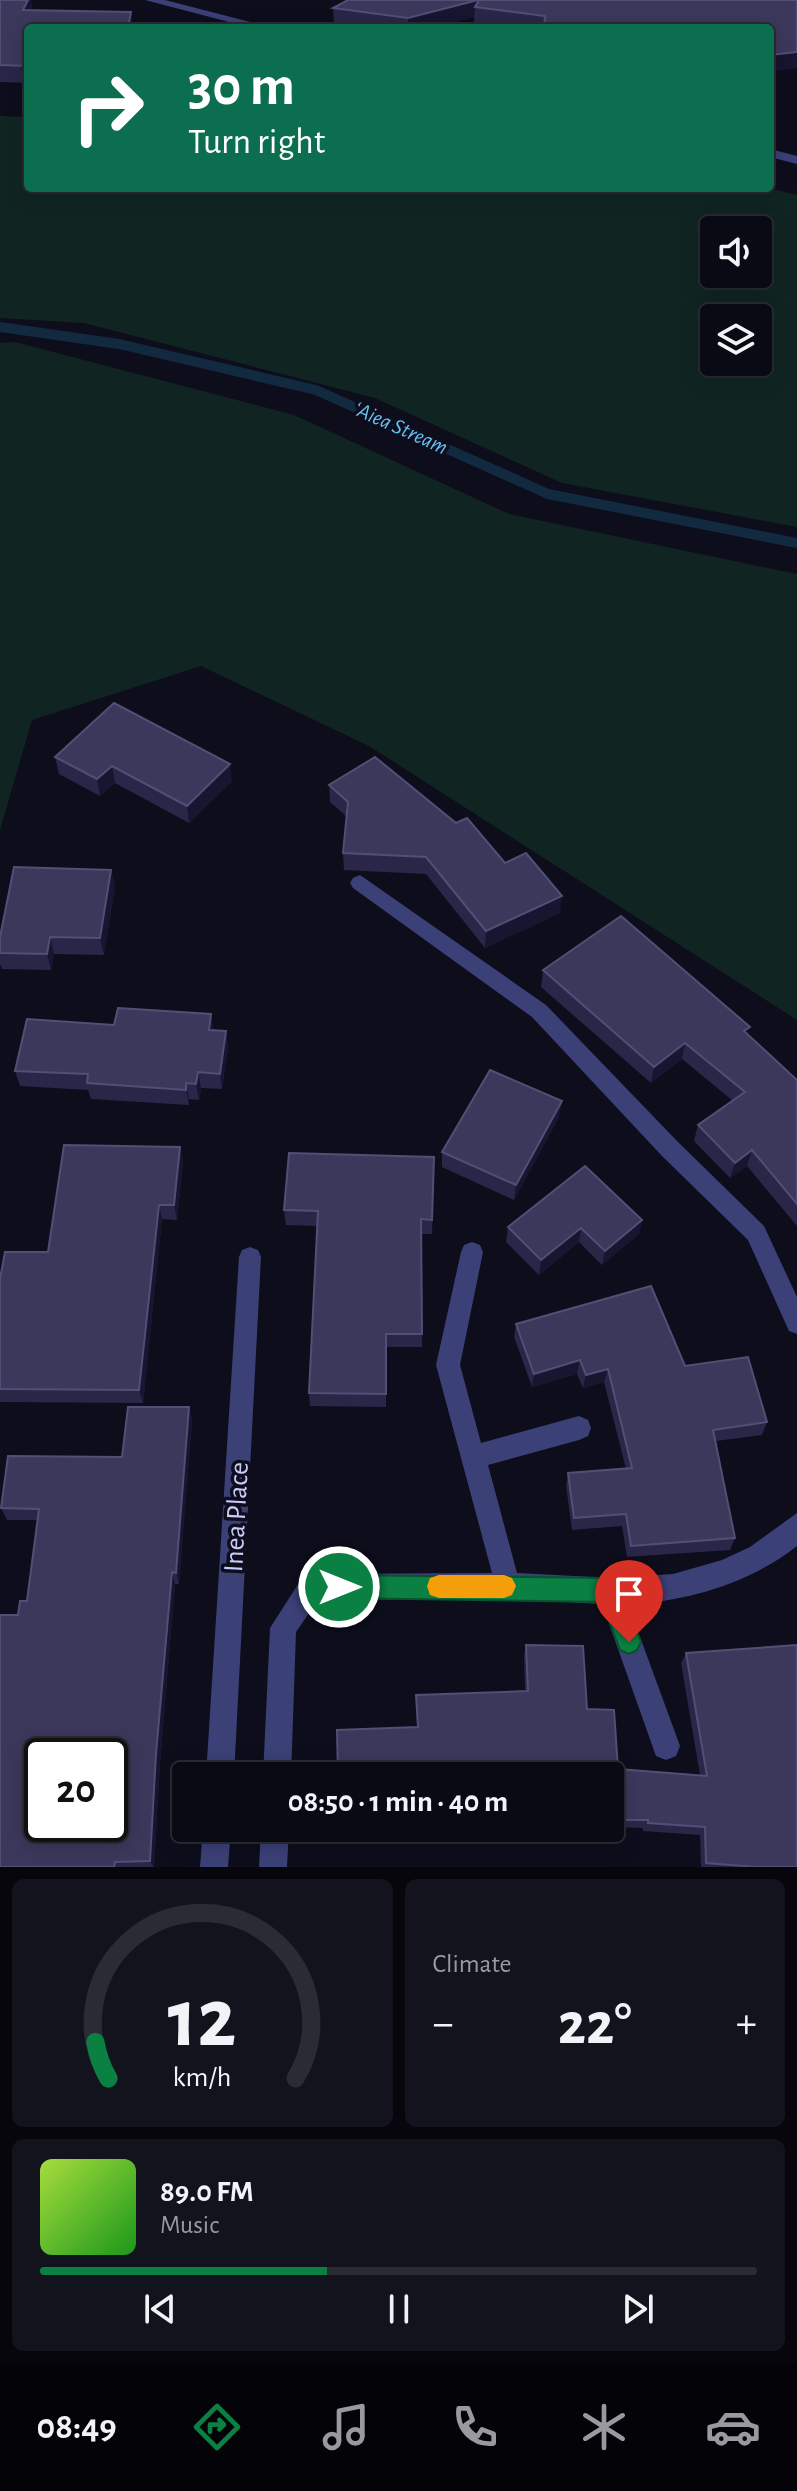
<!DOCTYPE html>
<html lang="en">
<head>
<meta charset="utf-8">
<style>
	:root { --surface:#0a0a15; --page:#13131e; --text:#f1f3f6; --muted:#999aa0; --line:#2a2b34; --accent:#0b8043 }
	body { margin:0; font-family:"Alegreya Sans",sans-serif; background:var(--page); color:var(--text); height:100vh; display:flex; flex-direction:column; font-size:30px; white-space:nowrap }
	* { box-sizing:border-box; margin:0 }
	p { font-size:26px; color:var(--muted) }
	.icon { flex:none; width:44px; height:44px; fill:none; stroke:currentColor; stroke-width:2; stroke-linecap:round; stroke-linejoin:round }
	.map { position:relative; height:1867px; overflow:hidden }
	.side { display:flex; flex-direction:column; gap:12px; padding:12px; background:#06060c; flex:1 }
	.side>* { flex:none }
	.top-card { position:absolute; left:24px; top:24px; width:750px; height:168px; border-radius:8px; box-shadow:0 4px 20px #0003,0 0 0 2px var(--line); background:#0b6e4f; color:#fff; overflow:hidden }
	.tools { position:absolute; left:700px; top:216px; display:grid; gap:16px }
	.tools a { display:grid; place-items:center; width:72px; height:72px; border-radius:8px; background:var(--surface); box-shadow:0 4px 20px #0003,0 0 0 2px var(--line); font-size:40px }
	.speed { position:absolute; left:24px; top:1738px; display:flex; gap:16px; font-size:40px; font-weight:700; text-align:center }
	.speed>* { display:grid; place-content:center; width:104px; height:104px; border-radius:50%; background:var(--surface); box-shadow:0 4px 20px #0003,0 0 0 2px var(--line); line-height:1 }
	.speed .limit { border:4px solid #111; border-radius:12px; background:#fff; color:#111 }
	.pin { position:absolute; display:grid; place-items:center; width:68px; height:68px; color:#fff; margin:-82px -34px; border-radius:50% 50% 50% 0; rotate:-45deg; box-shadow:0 0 8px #0007 }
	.pin .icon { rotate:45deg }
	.me { position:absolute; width:88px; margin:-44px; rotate:90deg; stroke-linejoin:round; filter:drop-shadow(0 0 6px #0008) }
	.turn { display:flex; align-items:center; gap:28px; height:168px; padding:0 32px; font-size:36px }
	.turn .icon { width:104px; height:104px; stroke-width:2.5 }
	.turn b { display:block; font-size:56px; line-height:68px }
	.big { font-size:60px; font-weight:700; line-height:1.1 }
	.side .tile { flex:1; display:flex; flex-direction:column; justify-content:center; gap:12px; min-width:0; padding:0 28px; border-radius:12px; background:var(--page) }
	.side .dial { align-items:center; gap:0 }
	.dial svg { height:208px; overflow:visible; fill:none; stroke:var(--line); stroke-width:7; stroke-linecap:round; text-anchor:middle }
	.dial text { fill:var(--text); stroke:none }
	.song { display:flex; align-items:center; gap:24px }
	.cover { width:96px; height:96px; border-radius:12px; background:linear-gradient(135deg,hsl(80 70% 55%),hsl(120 70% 35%)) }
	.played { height:8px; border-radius:4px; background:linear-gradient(90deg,var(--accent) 40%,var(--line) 40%) }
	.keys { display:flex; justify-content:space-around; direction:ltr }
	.heat { display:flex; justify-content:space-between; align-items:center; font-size:44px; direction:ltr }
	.side .tiles { flex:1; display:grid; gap:12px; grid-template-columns:1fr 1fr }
	.tile:last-child { grid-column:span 2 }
	.trip { position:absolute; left:172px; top:1762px; width:452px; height:80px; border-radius:8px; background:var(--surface); box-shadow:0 4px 20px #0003,0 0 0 2px var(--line); font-weight:700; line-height:80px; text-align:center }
	.menu { display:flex; height:128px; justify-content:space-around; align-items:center; background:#040408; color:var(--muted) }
	.menu .icon { width:56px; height:56px }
	.menu .selected { color:var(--accent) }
	.menu b { font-size:36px; color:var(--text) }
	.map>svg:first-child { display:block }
	.green { fill:#102522; fill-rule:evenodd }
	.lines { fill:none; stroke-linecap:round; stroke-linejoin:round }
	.stream { stroke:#112a40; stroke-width:10 }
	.minor { fill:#3b4077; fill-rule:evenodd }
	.wall { fill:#292648 }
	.shaded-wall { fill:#17152f }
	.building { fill:#3b385c; stroke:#514f75; stroke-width:2; fill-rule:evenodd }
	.route { fill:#0b8043; stroke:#07532c; stroke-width:2 }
	.slow { fill:#f59e0b }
	.labels { text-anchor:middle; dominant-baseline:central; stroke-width:7; stroke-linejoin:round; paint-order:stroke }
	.far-water-label { font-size:22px; font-style:italic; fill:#62c0f3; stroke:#0e0d1c }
	.near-street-label { font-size:28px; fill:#cbcbfb; stroke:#0e0d1c }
</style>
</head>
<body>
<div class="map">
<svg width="797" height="1867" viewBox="0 0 797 1867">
	<rect width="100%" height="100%" fill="#0e0d1c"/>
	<g class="green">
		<path d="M0,116L28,117V188H768L797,195V527L562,483L375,398L84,323L0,318ZM714,230H758V274H714ZM714,318H758V362H714Z"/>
		<path d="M15,342L294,415L509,514L797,574V1020L369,746L201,666L32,720L0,830V343Z"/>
	</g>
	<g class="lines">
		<path class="stream" d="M0,327L119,344L316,390L548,494L797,543"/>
		<g class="minor">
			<path d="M145,0H165L273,28H252Z"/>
			<path d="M770,149L797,156V164L770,157Z"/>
			<path d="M360,875L546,1005L678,1142L764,1226L797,1297V1334L789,1331L748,1240L662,1156L532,1017L353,888L350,883L353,878Z"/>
			<path d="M472,1242L480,1245L483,1252L460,1365L481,1443L579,1416L588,1420L591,1428L588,1436L579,1440L488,1465L517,1573L612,1578L673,1574L722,1560L750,1547L797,1513V1546C750,1583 687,1602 628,1604L680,1746L676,1756L666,1760L656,1756L602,1604L508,1599L318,1600L296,1632L291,1776H263L270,1628L302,1578L311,1574L492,1573L436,1365L461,1252L464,1245Z"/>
			<path d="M250,1247L258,1250L261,1257L234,1776H206L239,1257L242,1250Z"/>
			<path d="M203,1828H231L228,1867H200Z"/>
			<path d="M261,1828H289L287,1867H259Z"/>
		</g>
	</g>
	<g class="wall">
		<path d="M0,0H31L32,11L133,28H28V83L0,82Z"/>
		<path d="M797,0V68L770,71V28H509L474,24V17L433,28H361L334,24L333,8Z"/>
		<path d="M55,757L232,781L189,823L115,783L100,796L59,774Z"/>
		<path d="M329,785L505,863L560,913L485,948L426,874L344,870L343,853L347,817L330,802Z"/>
		<path d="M111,870L115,886L104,955L54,954L51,970L2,969L0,964V937Z"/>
		<path d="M543,970L748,1034L797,1080V1226L747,1166L730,1178L694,1141L698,1125L733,1101L682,1059L651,1083L541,987Z"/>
		<path d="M214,1030L226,1031L228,1047L222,1089L201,1088L199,1100L189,1099V1105L91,1099L88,1090L20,1086L15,1071Z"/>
		<path d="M559,1117L514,1200L442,1167V1152Z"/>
		<path d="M180,1147L183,1162L177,1220L162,1219L143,1403L0,1402V1279L48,1252Z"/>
		<path d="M434,1157L432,1234H421L422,1347H386V1407L310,1406L309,1393L318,1226L286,1225L284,1210Z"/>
		<path d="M642,1220L639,1234L602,1265L579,1242L539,1275L506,1242L508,1227Z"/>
		<path d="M516,1324L685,1366L767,1422L762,1435L716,1441L735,1538L730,1550L627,1557L622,1526L572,1530L566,1485L568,1473L626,1469L604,1382L583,1388L577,1374L532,1387L514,1337Z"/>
		<path d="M189,1407L192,1420L179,1584H175L160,1763L154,1867H0L18,1615L27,1601L38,1520H7L1,1508L122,1457Z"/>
		<path d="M526,1645L587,1709L618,1769L700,1775L681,1663L686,1653L797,1867H701L700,1835L643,1831V1828L610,1827V1776H529V1774L460,1776H338L417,1728L416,1695L525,1691L524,1656Z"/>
	</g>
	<g class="shaded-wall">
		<path d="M28,0H31L33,12L23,10Z"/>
		<path d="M479,0L475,7L474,17L433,28H408V18Z"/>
		<path d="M131,12L133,28H128Z"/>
		<path d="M797,52V68L770,71V55Z"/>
		<path d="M28,66V83H24L21,67Z"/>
		<path d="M230,764L232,781L189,823L187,806Z"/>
		<path d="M112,766L115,783L100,796L97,779Z"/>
		<path d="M111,870L115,886L104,955L100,938Z"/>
		<path d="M562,896L560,913L485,948L486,931Z"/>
		<path d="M50,937L54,954L51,970L47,954Z"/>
		<path d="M211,1014L214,1030L211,1046L209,1030Z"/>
		<path d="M226,1031L228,1047L222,1089L220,1074Z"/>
		<path d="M685,1043L682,1059L651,1083L654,1067Z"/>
		<path d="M198,1072L201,1088L199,1100L196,1084Z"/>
		<path d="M186,1083L189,1099V1105L186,1090Z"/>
		<path d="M562,1101L559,1117L514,1200L516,1185Z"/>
		<path d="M180,1147L183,1162L177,1220L174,1205Z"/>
		<path d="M752,1150L747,1166L730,1178L735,1163Z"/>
		<path d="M159,1205L162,1219L143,1403L139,1390Z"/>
		<path d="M642,1220L639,1234L602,1265L605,1251Z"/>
		<path d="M581,1228L579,1242L539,1275L541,1260Z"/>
		<path d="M580,1360L577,1374L532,1387L534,1374Z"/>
		<path d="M608,1369L604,1382L583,1388L586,1375Z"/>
		<path d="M189,1407L192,1420L179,1584L176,1573Z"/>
		<path d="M172,1572L175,1584L160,1763L154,1867L150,1861L156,1754Z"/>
	</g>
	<g class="building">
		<path d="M0,0H28L23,10L131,12L128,28H28V66L0,65Z"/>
		<path d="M348,0H478L408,18L333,8Z"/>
		<path d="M479,0H797V52L770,55V28H544L545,16L475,7Z"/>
		<path d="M114,703L230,764L187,806L112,766L97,779L55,757Z"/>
		<path d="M375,757L456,823L467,818L505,863L526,853L562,896L486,931L426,857L343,853L348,802L329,785Z"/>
		<path d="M14,867L111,870L100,938L50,937L47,954L0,953V937Z"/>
		<path d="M621,916L750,1027L744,1031L797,1080V1204L752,1150L735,1163L698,1125L745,1092L685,1043L654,1067L543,970Z"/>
		<path d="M118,1008L211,1014L209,1030L226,1031L220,1074L198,1072L196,1084L186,1083V1090L87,1083L88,1074L15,1071L27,1019L114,1025Z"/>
		<path d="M490,1070L562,1101L516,1185L442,1152Z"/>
		<path d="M64,1145L180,1147L174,1205H159L139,1390L0,1389V1279L5,1252H48Z"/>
		<path d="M289,1153L434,1157L432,1220L421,1219L422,1334H386V1394L309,1393L318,1211L284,1210Z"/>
		<path d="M585,1166L642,1220L605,1251L581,1228L541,1260L508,1227Z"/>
		<path d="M651,1286L685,1366L748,1357L767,1422L713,1430L735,1538L631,1546L626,1514L574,1518L568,1473L632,1468L608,1369L586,1375L580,1360L534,1374L516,1324Z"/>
		<path d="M128,1407H189L176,1573L172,1572L156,1754L150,1861L115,1862L114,1867H0V1615H18L20,1601H27L39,1509L1,1508L8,1456L122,1457ZM42,1756H110V1824H42Z"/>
		<path d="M526,1645L583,1646L587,1709L614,1710L618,1769L707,1776L686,1653L797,1645V1867H756L706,1863L705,1827L648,1823V1820H610V1776H531V1765L444,1768V1776H338L337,1730L418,1727L416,1695L528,1691Z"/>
	</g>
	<path class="route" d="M339,1575L610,1578L618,1582L641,1642L637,1650L629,1654L620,1650L602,1602L339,1598L331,1595L328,1587L331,1578Z"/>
	<path class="slow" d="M439,1575H504L512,1578L516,1586L512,1595L504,1598H439L430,1595L427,1586L430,1578Z"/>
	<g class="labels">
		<g class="far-water-label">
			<text transform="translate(401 428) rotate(24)">ʻAiea Stream</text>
		</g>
		<g class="near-street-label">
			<text transform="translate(237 1517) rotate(-87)">Inea Place</text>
		</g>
	</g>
</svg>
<div class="tools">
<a><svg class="icon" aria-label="sound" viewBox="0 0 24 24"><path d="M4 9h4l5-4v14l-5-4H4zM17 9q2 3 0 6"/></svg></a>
<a><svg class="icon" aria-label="layers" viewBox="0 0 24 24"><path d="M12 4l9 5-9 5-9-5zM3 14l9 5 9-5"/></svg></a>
</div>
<div class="speed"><div class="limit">20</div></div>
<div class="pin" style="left:629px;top:1642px;background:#d93025"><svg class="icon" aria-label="arrive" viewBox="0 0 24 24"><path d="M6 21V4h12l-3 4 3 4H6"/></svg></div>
<svg class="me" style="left:339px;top:1587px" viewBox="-20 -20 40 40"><circle r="17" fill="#0b8043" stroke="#fff" stroke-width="3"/><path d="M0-11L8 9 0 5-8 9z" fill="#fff"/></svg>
<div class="trip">08:50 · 1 min · 40 m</div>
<div class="top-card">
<div class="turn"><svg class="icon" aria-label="right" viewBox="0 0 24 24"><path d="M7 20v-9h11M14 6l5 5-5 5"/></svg><div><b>30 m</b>Turn right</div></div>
</div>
</div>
<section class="side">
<div class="tiles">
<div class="tile dial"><svg viewBox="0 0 100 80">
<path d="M14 69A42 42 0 1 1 86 69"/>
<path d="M14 69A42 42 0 0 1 9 55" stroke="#0b8043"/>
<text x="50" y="56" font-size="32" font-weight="700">12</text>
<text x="50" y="72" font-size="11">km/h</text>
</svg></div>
<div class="tile"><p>Climate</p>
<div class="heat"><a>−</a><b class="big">22°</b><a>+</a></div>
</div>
<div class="tile">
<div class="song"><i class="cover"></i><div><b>89.0 FM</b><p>Music</p></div></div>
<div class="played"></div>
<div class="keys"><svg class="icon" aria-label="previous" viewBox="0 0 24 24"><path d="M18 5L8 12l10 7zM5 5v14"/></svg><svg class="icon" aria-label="pause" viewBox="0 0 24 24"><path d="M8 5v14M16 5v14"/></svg><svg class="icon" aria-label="next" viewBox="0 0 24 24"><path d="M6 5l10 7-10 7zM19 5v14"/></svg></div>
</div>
</div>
</section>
<nav class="menu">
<b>08:49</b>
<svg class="icon selected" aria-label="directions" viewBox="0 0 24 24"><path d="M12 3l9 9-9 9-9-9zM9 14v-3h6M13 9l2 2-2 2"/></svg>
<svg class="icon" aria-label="music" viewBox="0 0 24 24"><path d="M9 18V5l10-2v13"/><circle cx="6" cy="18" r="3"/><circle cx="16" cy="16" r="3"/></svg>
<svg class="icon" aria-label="phone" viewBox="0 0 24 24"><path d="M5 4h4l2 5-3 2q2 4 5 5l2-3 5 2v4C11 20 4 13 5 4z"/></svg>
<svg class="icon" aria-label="climate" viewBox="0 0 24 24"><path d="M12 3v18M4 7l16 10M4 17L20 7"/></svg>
<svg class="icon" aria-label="car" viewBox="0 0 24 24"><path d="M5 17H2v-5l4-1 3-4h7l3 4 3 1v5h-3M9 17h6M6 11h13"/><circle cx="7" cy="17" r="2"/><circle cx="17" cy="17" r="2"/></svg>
</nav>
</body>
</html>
